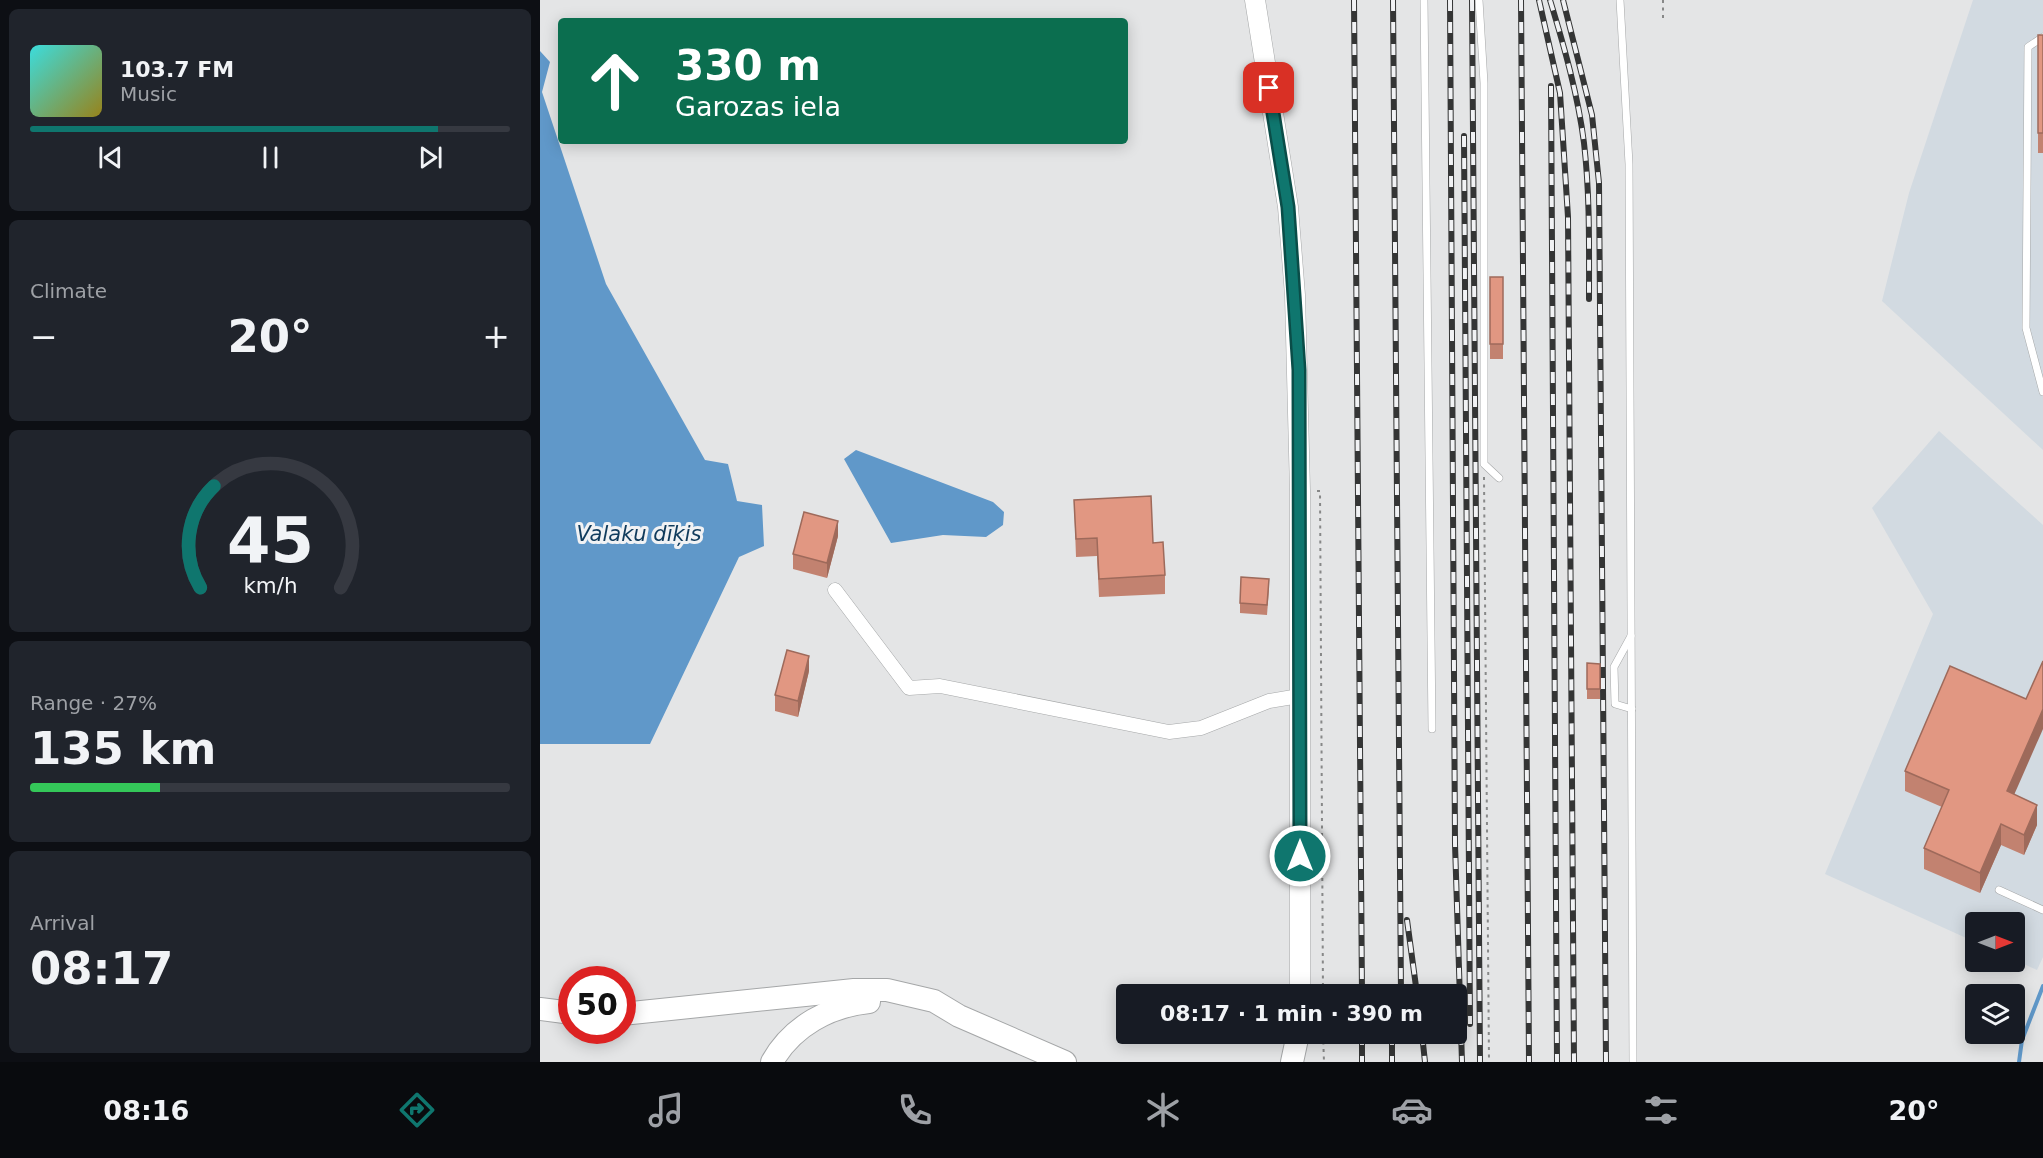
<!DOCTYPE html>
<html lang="en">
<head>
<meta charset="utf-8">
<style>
	:root { --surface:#171b24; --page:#20242c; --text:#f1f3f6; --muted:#9ea1a6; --line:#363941; --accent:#0f766e }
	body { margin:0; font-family:"DejaVu Sans",sans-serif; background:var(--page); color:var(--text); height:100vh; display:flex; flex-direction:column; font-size:22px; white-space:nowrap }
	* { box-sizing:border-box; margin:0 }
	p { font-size:20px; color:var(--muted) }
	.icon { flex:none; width:33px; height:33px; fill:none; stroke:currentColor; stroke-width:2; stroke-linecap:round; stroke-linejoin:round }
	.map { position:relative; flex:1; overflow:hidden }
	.details { display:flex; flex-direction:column; gap:9px; padding:9px; background:#0d0f14; width:540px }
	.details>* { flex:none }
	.top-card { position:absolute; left:18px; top:18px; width:570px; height:126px; border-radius:6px; box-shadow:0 3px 15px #0003; background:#0b6e4f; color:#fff; overflow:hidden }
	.needle { width:39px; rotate:90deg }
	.controls { position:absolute; left:1425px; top:912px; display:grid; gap:12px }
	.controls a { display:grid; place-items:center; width:60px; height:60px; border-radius:6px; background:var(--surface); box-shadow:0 3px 15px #0003; font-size:30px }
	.speed { position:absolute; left:18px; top:966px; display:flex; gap:12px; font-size:30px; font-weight:700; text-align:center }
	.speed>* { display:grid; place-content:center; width:78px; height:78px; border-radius:50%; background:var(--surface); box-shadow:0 3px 15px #0003; line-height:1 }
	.speed .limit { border:9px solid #d22; background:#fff; color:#111 }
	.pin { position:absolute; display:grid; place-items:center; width:51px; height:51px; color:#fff; margin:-26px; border-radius:12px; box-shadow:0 3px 9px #0006 }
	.me { position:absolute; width:66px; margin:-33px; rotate:0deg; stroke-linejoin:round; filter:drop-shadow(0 0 4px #0008) }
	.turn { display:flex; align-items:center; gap:21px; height:126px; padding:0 18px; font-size:27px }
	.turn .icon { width:78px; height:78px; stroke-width:2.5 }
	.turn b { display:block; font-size:42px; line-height:51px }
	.big { font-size:45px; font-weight:600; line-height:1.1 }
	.details .card { flex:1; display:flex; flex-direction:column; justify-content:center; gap:9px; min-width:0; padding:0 21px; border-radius:9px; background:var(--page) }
	.details .dial { align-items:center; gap:0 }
	.dial svg { height:156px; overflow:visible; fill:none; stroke:var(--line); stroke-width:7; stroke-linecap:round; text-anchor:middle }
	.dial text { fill:var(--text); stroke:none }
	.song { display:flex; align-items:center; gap:18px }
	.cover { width:72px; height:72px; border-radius:9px; background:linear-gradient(135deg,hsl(180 70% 55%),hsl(50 70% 35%)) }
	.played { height:6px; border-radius:3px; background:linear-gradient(90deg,var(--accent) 85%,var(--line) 85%) }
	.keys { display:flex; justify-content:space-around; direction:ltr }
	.heat { display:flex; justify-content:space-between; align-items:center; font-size:33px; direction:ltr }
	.charge { height:9px; border-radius:4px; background:linear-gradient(90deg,#34c759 27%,var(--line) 0) }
	.trip { position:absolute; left:576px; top:984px; width:351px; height:60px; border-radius:6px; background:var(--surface); box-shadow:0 3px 15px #0003; font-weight:600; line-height:60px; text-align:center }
	.tabs { display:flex; height:96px; justify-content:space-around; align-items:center; background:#090b0e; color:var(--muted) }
	.tabs .icon { width:42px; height:42px }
	.tabs .current { color:var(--accent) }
	.tabs b { font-size:27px; color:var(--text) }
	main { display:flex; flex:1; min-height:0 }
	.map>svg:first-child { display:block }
	.built { fill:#d2dae1 }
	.water { fill:#6098c9 }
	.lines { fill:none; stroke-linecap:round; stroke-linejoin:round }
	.stream { stroke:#6098c9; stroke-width:4 }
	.service-casing { stroke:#a5a7a8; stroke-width:8 }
	.minor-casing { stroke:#a5a7a8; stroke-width:15 }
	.secondary-casing { stroke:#a5a7a8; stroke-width:21 }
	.trunk-casing { stroke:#a5a7a8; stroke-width:24 }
	.path { stroke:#878888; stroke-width:2; stroke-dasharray:3 4.5; stroke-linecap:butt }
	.service { stroke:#fff; stroke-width:7 }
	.minor { stroke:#fff; stroke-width:14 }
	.secondary { stroke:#fff; stroke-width:20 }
	.trunk { stroke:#fff; stroke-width:22 }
	.rail-casing { stroke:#343535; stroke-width:6 }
	.rail { stroke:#f1f2f4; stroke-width:4; stroke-dasharray:11; stroke-linecap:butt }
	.wall { fill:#c28270 }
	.shaded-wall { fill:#9e6a5b }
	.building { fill:#e19782; stroke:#9e6a5b; stroke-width:1.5 }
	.route-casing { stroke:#0a4d48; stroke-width:15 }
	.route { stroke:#0f766e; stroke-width:10 }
	.labels { text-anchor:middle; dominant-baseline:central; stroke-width:6; stroke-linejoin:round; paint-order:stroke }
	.water-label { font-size:21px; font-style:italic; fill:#103b5c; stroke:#f1f2f4 }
</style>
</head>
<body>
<main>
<section class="details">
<div class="card">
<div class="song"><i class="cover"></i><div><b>103.7 FM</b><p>Music</p></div></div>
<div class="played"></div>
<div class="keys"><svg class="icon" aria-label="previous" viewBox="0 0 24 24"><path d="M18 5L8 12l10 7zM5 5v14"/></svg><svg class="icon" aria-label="pause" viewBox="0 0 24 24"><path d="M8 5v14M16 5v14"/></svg><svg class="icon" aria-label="next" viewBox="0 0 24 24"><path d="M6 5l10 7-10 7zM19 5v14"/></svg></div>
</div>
<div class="card"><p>Climate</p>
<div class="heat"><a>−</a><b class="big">20°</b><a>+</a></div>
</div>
<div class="card dial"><svg viewBox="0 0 100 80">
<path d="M14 69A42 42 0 1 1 86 69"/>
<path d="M14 69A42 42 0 0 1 21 17" stroke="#0f766e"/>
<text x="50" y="56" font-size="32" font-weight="700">45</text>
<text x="50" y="72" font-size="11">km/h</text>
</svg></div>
<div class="card"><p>Range · 27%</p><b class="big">135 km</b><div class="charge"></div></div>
<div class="card"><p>Arrival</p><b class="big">08:17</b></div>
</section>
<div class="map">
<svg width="1503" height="1062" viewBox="0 0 1503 1062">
	<rect width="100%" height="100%" fill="#e4e5e6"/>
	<g class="built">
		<path d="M1433,0H1503V450L1342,301L1369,193Z"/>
		<path d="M1399,431L1503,525V957L1497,970L1475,960L1474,922H1436L1435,942L1285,874L1393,614L1332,508Z"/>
	</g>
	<g class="water">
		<path d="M0,51L10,62L2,92L66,284L165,460L188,464L197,501L222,505L224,546L199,557L110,744H0Z"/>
		<path d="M316,450L453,502L464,512L463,525L446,537L403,535L351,543L304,459Z"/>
	</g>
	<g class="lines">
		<path class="stream" d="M1479,1062L1482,1040L1503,986"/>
		<g class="service-casing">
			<g id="service">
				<path d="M884,0L892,729"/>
				<path d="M939,0L944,83V464L959,478"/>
				<path d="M1080,0L1089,164L1093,1062"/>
				<path d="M1503,37L1488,47L1486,328L1503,392"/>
				<path d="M1091,636L1074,667L1075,704L1092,709"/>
				<path d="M1459,890L1503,910"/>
			</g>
		</g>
		<g class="minor-casing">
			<path id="minor" d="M295,590L369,688L400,686L629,732L661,728L729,701L759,696"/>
		</g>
		<g class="secondary-casing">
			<path id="secondary" d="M715,0L748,207L755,295L760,491V994"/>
		</g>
		<g class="trunk-casing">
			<g id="trunk">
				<path d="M0,1009L32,1013"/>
				<path d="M82,1014L314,990H347L394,1001L419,1016L525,1062"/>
				<path d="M232,1062C252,1026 290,1006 329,1002"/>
				<path d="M752,1062L758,1034"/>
			</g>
		</g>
		<g class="path">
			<path d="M1123,0V19"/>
			<path d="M944,477L949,1062"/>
			<path d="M777,491H780L783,994"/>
			<path d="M783,1034L784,1062"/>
		</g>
		<use href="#service" class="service"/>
		<use href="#minor" class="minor"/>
		<use href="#secondary" class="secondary"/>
		<use href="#trunk" class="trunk"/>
		<g class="rail-casing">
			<g id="rail">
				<path d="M814,0L822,994"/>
				<path d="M853,0L861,994"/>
				<path d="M910,0L915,844L922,1062"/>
				<path d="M932,0L940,1062"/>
				<path d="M981,0L989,1062"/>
				<path d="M999,0L1020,93L1028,217L1034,1062"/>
				<path d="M1010,0C1024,46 1038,95 1044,143C1050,195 1049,247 1049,299"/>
				<path d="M1023,0L1052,115L1059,183L1066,1062"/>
				<path d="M1011,86L1017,1062"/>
				<path d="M924,136L930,1024"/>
				<path d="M867,920L877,994"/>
				<path d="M822,1034V1062"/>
				<path d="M852,1034V1062"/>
				<path d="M882,1034L885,1062"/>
			</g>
		</g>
		<use href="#rail" class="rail"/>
	</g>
	<g class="wall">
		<rect x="1498" y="35" width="5" height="118"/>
		<rect x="950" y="277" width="13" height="82"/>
		<path d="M534,500L613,543L625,575V594L559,597L557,556L536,557Z"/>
		<path d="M298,536L287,578L253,569V554Z"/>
		<path d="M729,589L727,615L700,613V603Z"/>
		<path d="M1047,663L1060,664V699H1047Z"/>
		<path d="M269,671L258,717L235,711V695Z"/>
		<path d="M1486,699L1474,795L1497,825L1484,855L1461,845L1440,893L1384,869V848L1402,807L1365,791V771Z"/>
	</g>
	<g class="shaded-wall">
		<path d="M298,521V536L287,578V563Z"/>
		<path d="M269,656V671L258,717V701Z"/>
		<path d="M1503,709V729L1467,811V791Z"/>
		<path d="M1497,805V825L1484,855V835Z"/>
		<path d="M1461,824V845L1440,893V873Z"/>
	</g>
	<g class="building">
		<rect x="1498" y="35" width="5" height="98"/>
		<rect x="950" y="277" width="13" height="67"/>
		<path d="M611,496L613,543L623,542L625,575L559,579L557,538L536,539L534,500Z"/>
		<path d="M264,512L298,521L287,563L253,554Z"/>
		<path d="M701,577L729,579L727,605L700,603Z"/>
		<path d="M247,650L269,656L258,701L235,695Z"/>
		<path d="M1503,661V709L1467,791L1497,805L1484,835L1461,824L1440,873L1384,848L1409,790L1365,771L1410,666L1486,699Z"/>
		<path d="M1047,663L1060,664V689H1047Z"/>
	</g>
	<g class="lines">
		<g class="route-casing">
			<path id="route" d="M729,88L748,207L759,370L760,856"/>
		</g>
		<use href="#route" class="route"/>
	</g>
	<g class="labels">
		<g class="water-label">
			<text x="99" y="534">Valaku dīķis</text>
		</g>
	</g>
</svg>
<div class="controls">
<a><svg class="needle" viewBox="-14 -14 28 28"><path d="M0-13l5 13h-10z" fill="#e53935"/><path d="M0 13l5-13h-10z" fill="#9ea1a6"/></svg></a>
<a><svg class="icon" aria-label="layers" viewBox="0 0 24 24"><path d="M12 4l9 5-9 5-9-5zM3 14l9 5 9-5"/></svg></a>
</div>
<div class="speed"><div class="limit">50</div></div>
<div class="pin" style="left:729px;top:88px;background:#d93025"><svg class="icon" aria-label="arrive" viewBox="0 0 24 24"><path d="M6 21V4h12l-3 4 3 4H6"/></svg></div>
<svg class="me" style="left:760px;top:856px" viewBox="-20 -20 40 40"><circle r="17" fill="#0f766e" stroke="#fff" stroke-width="3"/><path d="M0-11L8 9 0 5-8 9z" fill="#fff"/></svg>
<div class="trip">08:17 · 1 min · 390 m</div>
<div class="top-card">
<div class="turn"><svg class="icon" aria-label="ahead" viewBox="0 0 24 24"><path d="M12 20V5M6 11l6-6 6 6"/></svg><div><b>330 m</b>Garozas iela</div></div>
</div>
</div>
</main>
<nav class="tabs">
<b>08:16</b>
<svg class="icon current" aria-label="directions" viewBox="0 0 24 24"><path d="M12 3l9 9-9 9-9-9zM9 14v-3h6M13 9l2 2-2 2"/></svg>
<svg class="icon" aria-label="music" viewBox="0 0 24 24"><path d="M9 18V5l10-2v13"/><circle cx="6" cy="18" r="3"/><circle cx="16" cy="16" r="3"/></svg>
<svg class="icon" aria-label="phone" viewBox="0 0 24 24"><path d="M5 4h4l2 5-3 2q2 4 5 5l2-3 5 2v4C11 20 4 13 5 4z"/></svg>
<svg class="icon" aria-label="climate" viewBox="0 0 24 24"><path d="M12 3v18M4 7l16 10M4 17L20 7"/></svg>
<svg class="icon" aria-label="car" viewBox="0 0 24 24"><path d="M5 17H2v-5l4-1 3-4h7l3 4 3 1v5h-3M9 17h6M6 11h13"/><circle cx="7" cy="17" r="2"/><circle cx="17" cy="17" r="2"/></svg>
<svg class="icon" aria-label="filters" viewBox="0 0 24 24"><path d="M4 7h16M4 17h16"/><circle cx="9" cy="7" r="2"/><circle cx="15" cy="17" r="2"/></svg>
<b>20°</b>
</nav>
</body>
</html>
